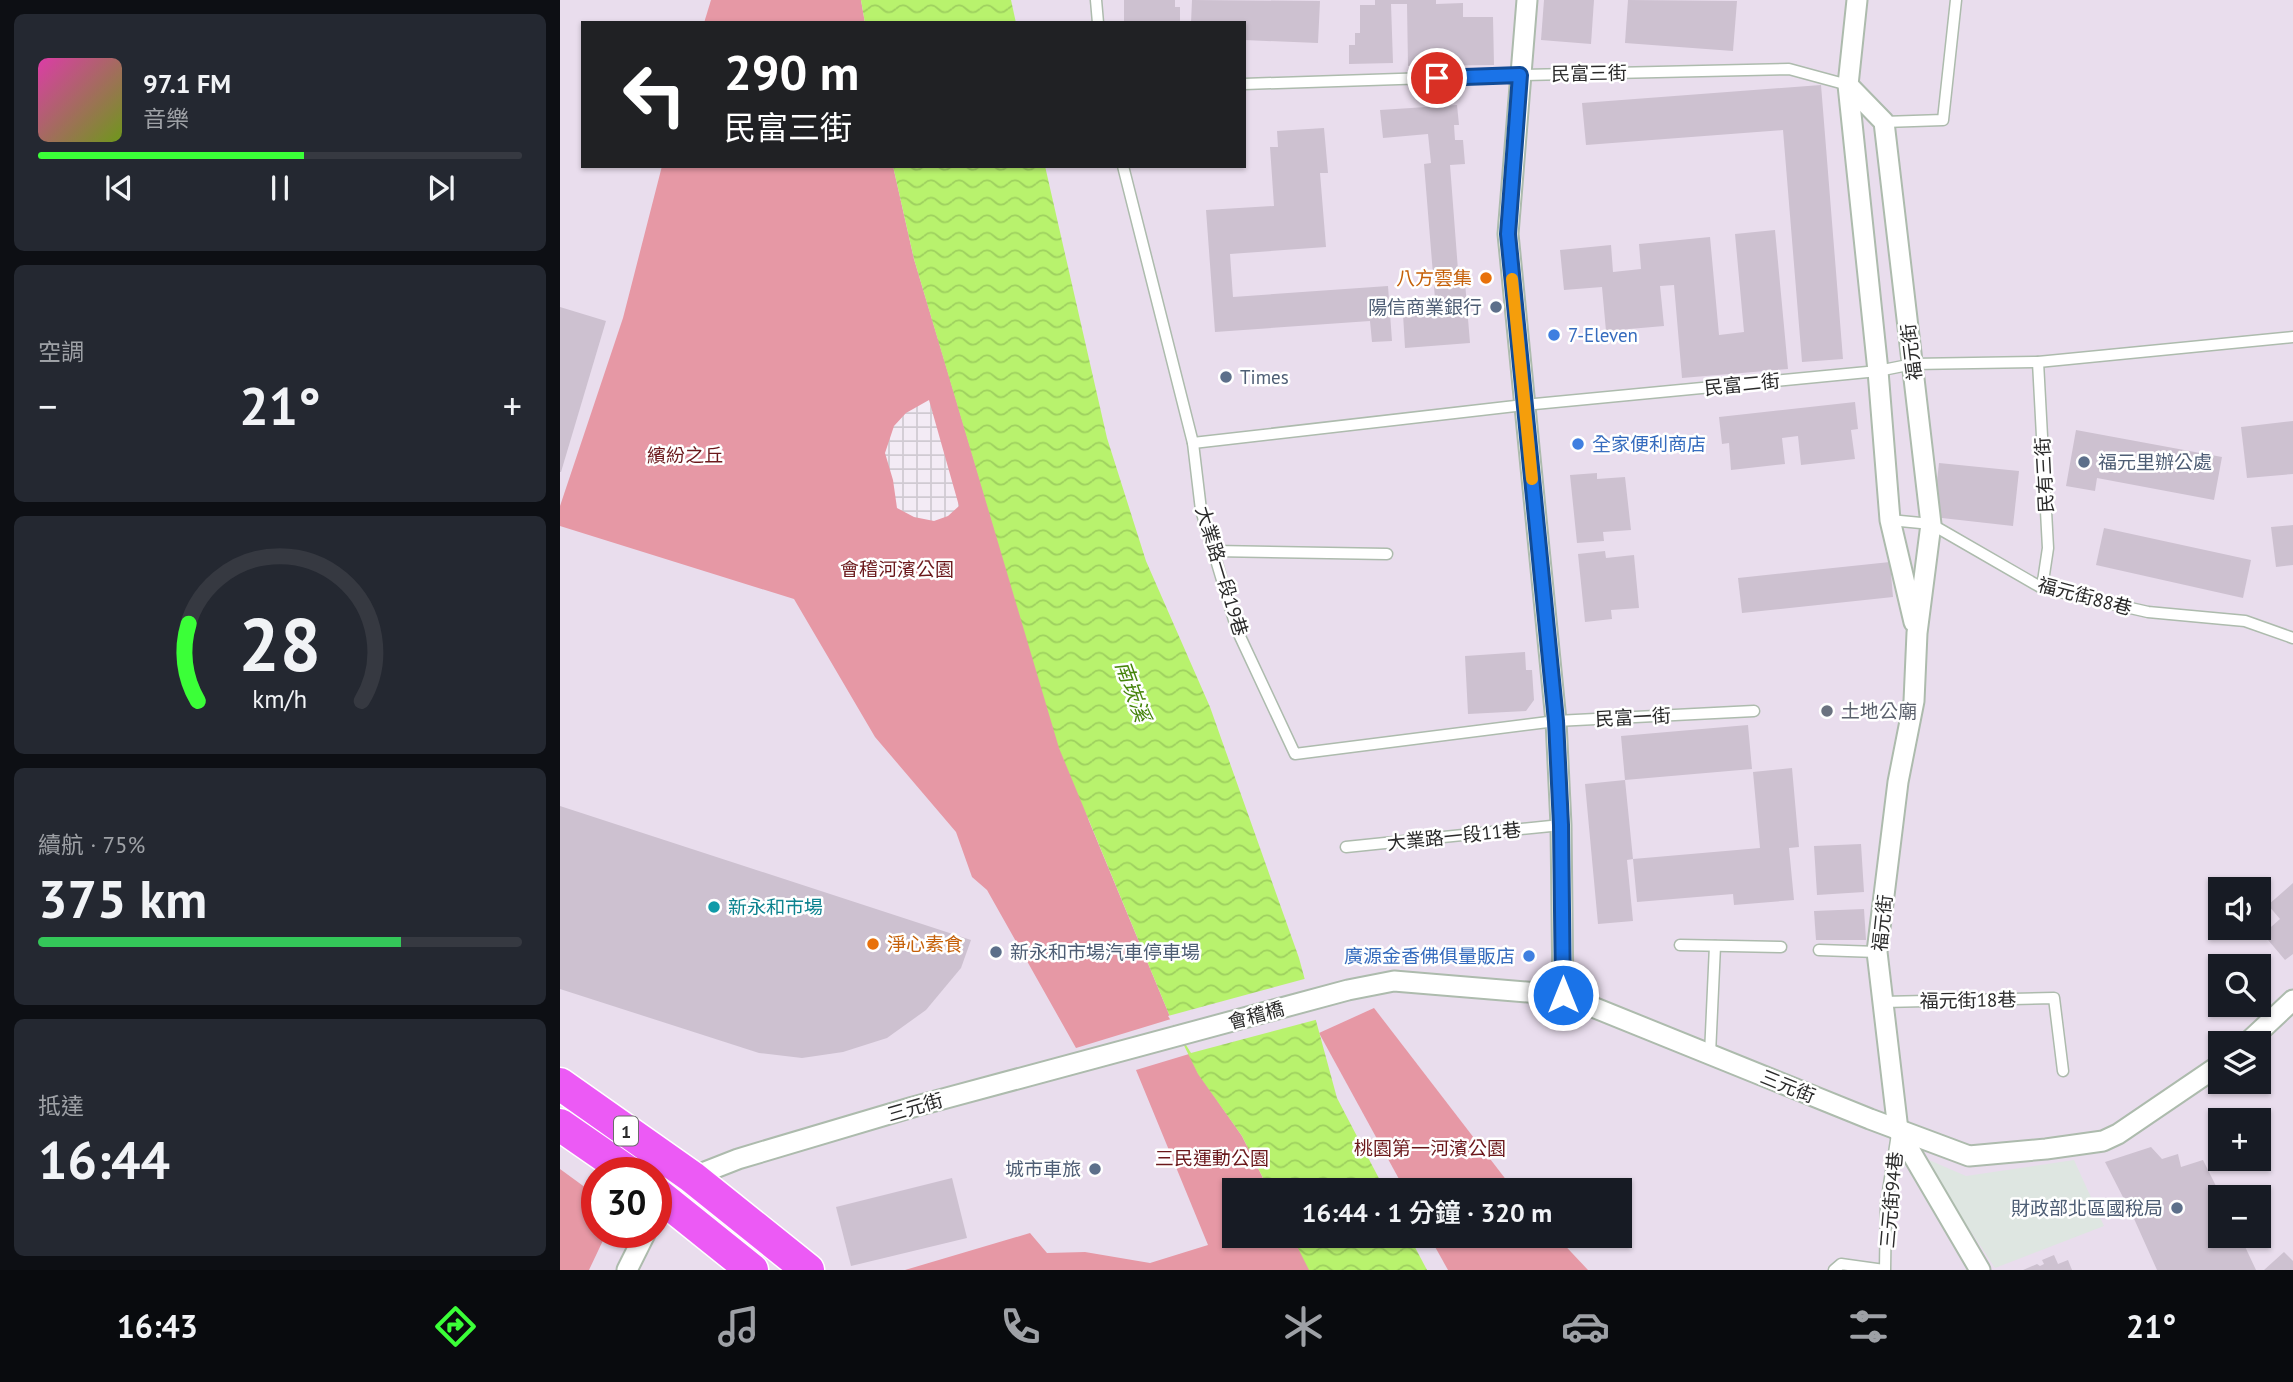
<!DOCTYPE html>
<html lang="zh-TW">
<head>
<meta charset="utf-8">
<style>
	:root { --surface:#171b24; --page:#242831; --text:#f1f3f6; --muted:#9ea1a6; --line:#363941; --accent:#3bff38 }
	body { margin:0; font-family:"PT Sans","Noto Sans TC",sans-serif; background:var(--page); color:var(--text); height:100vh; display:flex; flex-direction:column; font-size:26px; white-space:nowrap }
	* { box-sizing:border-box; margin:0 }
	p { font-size:23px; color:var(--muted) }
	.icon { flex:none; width:38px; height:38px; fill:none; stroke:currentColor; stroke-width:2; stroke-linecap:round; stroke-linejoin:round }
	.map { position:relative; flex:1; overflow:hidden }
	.drawer { display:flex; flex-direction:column; gap:14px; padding:14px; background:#0d0f14; width:560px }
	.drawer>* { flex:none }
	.top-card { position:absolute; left:21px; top:21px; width:665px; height:147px; border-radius:0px; box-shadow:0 2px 5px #0004; background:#202124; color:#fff; overflow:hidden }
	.buttons { position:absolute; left:1648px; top:877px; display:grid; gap:14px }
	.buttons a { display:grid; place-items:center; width:63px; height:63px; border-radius:0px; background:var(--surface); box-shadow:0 2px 5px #0004; font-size:35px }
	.speed { position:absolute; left:21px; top:1157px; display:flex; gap:14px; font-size:35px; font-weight:700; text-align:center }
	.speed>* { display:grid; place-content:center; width:91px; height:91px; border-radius:50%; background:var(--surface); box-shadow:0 2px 5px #0004; line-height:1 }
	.speed .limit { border:10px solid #d22; background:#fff; color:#111 }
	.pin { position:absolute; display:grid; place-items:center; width:60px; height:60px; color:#fff; margin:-30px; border:4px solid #fff; border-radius:50%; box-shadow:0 2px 7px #0007 }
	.me { position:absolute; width:77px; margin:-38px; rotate:0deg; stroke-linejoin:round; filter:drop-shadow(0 0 5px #0008) }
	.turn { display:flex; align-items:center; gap:24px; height:147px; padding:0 28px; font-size:32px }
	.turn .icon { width:91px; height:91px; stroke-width:2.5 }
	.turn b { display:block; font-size:49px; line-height:60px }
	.big { font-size:52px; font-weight:600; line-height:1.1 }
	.drawer .card { flex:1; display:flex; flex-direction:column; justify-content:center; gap:10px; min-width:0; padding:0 24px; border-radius:10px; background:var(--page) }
	.drawer .dial { align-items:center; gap:0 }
	.dial svg { height:182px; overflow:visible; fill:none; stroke:var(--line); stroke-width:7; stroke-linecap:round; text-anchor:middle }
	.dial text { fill:var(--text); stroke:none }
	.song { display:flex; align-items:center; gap:21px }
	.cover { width:84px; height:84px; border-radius:10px; background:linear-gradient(135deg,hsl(320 70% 55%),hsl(80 70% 35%)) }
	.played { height:7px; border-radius:4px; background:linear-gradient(90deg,var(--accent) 55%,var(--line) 55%) }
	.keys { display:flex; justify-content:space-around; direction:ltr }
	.heat { display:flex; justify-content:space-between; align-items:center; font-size:38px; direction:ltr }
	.charge { height:10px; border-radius:5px; background:linear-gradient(90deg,#34c759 75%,var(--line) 0) }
	.trip { position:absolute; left:662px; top:1178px; width:410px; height:70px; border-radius:0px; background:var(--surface); box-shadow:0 2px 5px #0004; font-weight:600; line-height:70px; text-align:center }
	.tabs { display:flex; height:112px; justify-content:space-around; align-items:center; background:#090b0e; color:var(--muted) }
	.tabs .icon { width:49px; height:49px }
	.tabs .on { color:var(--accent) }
	.tabs b { font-size:32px; color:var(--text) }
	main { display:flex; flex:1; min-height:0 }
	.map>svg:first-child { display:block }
	.industrial { fill:#dee6e1 }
	.park { fill:#e698a5 }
	.plaza { fill:url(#plaza-grid) }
	.water { fill:url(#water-waves) }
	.pier { fill:#e9dded }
	.building { fill:#cdc1d0 }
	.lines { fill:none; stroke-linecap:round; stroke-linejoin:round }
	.service-casing { stroke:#adbbad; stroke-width:13 }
	.minor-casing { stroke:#adbbad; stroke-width:23 }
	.primary-casing { stroke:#fff; stroke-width:35 }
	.service { stroke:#fff; stroke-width:10 }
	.minor { stroke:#fff; stroke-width:19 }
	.primary { stroke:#ec5af5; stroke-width:32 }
	.route-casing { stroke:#114b97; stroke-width:18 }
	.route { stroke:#1a73e8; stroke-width:12 }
	.slow { stroke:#f59e0b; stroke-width:12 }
	.food-dot { fill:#e8710a; stroke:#fff; stroke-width:2.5 }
	.service-dot { fill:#5c6f8a; stroke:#fff; stroke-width:2.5 }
	.shop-dot { fill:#3f7fe0; stroke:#fff; stroke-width:2.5 }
	.worship-dot { fill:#6b7280; stroke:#fff; stroke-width:2.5 }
	.culture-dot { fill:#0f9aa8; stroke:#fff; stroke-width:2.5 }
	.labels { text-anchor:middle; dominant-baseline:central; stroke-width:5; stroke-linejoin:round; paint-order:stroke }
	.shield { fill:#fff; stroke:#6b6b6b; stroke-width:2 }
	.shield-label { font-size:18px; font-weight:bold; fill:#2b2b2b }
	.street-label { font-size:19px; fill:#2b2b2b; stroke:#fff }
	.food-label { font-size:19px; fill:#c56008; stroke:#fff; text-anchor:end }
	.service-label { font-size:19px; fill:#4e5e75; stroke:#fff; text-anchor:end }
	.shop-label { font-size:19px; fill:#366cbe; stroke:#fff; text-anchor:start }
	.park-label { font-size:19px; fill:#6b181b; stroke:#fff }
	.worship-label { font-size:19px; fill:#5b616d; stroke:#fff; text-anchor:start }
	.culture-label { font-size:19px; fill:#0d838f; stroke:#fff; text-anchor:start }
	.water-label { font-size:21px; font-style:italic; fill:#45840b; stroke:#fff }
</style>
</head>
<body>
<main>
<section class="drawer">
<div class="card">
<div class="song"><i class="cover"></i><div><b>97.1 FM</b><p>音樂</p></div></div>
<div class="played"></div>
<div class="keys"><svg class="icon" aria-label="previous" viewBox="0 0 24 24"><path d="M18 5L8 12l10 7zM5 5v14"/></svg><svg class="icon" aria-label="pause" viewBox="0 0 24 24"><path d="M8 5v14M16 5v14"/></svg><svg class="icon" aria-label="next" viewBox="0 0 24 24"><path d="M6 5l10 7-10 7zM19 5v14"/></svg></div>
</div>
<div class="card"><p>空調</p>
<div class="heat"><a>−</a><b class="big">21°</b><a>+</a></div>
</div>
<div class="card dial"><svg viewBox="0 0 100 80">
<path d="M14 69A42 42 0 1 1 86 69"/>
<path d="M14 69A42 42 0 0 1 10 35" stroke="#3bff38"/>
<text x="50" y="56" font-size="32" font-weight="700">28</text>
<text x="50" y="72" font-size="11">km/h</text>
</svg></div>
<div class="card"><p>續航 · 75%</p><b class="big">375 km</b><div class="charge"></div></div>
<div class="card"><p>抵達</p><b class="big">16:44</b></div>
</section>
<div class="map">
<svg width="1733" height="1270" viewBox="0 0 1733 1270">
	<defs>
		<pattern id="plaza-grid" width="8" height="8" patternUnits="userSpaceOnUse" patternTransform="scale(1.75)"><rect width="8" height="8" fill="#f3ebf5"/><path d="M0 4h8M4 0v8" fill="none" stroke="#d0cad2"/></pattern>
		<pattern id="water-waves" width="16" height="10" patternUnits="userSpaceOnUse" patternTransform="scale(1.75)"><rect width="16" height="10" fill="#b8f26d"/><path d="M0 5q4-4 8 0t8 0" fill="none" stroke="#9ed05f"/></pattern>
	</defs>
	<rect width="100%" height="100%" fill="#e9dded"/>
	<path class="industrial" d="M1362,1157L1406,1176L1514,1160L1544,1226L1435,1268Z"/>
	<g class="park">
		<path d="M151,0H301L305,23H144Z"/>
		<path d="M102,166H333L354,259L459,610L529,821L611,1019L516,1048L427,890L412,877L396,832L315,737L234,599L0,526V506L63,318Z"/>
		<path d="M814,1008L954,1190H845L759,1033Z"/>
		<path d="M629,1054L638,1073L682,1136L709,1190H674V1236H733L751,1270H345L470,1233L487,1253L525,1252L590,1263L648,1245L576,1070Z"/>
		<path d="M0,1169L37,1196V1232H47L29,1270H0Z"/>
		<path d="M869,1236H996L1028,1270H888Z"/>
	</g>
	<path class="plaza" d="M369,400L399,506L388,516L374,521L354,517L337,508L333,480L325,453L334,426L346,413Z"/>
	<g class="water">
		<path d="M301,0H451L456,23H305Z"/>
		<path d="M333,166H485L547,438L586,561L650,707L739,958L777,1098L825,1190H709L682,1136L638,1074L611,1019L499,748L354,259Z"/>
		<path d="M732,1236H849L867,1270H749Z"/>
	</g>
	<path class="pier" d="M748,978L759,1019L631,1053L608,1016Z"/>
	<g class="building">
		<path d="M564,0H615V7H620V23H564Z"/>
		<path d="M632,0L760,1L758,43L684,40V23H631Z"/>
		<path d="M815,0H876V4L903,3V17H933L934,65L848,66L847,4H831L833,63L789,64V45H795V33H800V5H815Z"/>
		<path d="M984,0H1034L1031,44L981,40Z"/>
		<path d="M1068,0L1177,1L1173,51L1065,43Z"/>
		<path d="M1261,85L1283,359L1242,362L1223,130L1026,145L1022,103Z"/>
		<path d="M897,105L899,125H894L895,140H903L905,164L890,165L898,270H904L910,343L845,348L843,314L876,311L864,164L871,163L868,134L823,138L820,110Z"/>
		<path d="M764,128L768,173H760L766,247L670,254L673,297L828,286L832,341L812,342L810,321L655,332L646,210L714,206L710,147H718L717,131Z"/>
		<path d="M1215,230L1228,369L1122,378L1114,285L1100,286L1104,326L1046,331L1042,287L1004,290L1000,250L1051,245L1053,272L1081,269L1079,244L1150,237L1159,335L1184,332L1175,234Z"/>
		<path d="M0,307L46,321L1,472H0Z"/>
		<path d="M1295,402L1298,429L1291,430L1295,459L1241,465L1238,436L1222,438L1225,464L1171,470L1169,443L1162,444L1159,417Z"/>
		<path d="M1733,421V474L1687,478L1681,427Z"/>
		<path d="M1516,430L1662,457L1654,500L1537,478L1535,491L1506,486Z"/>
		<path d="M1379,463L1459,471L1453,526L1373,517Z"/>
		<path d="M1037,473V479L1065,477L1071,530L1043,532L1044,541L1017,543L1010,475Z"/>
		<path d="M1733,525V565L1716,567L1711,527Z"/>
		<path d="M1544,528L1691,560L1683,598L1536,565Z"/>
		<path d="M1045,551L1046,558L1074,555L1079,608L1051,610L1052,619L1025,622L1018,554Z"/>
		<path d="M1330,562L1333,597L1182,613L1178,578Z"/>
		<path d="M965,652L966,670H972L974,700L966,711L908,714L905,656Z"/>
		<path d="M1188,725L1192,769L1065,780L1073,859L1067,860L1073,921L1038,924L1025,784L1065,780L1061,736Z"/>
		<path d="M1232,768L1239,847L1229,848L1234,900L1174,905L1173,894L1077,902L1073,859L1200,848L1193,772Z"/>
		<path d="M0,806L411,940L401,968L366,1010L327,1038L283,1052L242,1058L199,1053L0,989Z"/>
		<path d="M1301,844L1304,892L1257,895L1254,846Z"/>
		<path d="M1733,883V954L1725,960L1703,934L1720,919L1708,905Z"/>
		<path d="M1304,909L1306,940H1256L1254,911Z"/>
		<path d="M1591,1147L1602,1159L1618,1154L1621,1167L1643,1160L1661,1196V1236H1680L1696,1270H1597L1571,1212L1576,1200L1566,1203L1545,1162Z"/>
		<path d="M392,1178L407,1238L291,1266L276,1207Z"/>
		<path d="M1724,1252L1733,1261V1270H1704Z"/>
		<path d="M1494,1255L1498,1264L1508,1260L1512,1270H1463L1477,1264L1480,1266L1484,1264L1482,1260Z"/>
	</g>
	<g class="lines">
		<g class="service-casing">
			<g id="service">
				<path d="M536,0L538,23"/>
				<path d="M684,84L960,75L1229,69L1288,85"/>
				<path d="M1324,122L1383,120L1396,0"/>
				<path d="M563,166L633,443L641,510L677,630L735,754L996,721L1194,711"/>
				<path d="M1478,362L1488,548L1482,588"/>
				<path d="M633,443L964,405L1318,371L1353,364L1478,362L1733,337"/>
				<path d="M1330,520L1371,524L1482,588L1588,612L1685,621L1733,638"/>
				<path d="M654,551L827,554"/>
				<path d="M786,847L1001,825"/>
				<path d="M1120,945L1221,947"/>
				<path d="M1259,950L1317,952"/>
				<path d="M1323,1002L1494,998L1503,1071"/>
				<path d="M1150,1054L1155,946"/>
				<path d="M1274,1270L1281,1264L1324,1270"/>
				<path d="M1325,1270L1326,1204L1337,1134"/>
			</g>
		</g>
		<g class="minor-casing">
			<g id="minor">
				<path d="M967,0L948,234L996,721L1001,825L1003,995"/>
				<path d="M1297,0L1288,85L1318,371L1330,520L1354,622"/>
				<path d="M1288,85L1324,122L1371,524L1357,633L1354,701L1338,782L1317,952L1338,1130L1420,1270"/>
				<path d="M1687,1043L1733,1000"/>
				<path d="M96,1214L105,1199L132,1177L178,1159L353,1107L788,990L834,981L1003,995L1310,1119L1409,1156L1486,1149L1543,1141L1558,1134L1661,1064"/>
				<path d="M67,1270L86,1232"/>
			</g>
		</g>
		<g class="primary-casing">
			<g id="primary">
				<path d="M0,1084L132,1177L248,1270"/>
				<path d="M0,1125L68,1172"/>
				<path d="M96,1193L192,1270"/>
			</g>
		</g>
		<use href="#service" class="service"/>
		<use href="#minor" class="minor"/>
		<use href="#primary" class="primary"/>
	</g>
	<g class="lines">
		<g class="route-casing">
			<path id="route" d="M877,78L960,75L948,234L996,721L1001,825L1003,995"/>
		</g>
		<use href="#route" class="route"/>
		<path class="slow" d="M952,279L972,479"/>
	</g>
	<g class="food-dot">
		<circle cx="926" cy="278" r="7"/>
		<circle cx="313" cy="944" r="7"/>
	</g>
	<g class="service-dot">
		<circle cx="936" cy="307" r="7"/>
		<circle cx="666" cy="377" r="7"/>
		<circle cx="1524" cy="462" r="7"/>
		<circle cx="436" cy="952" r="7"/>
		<circle cx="535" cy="1169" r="7"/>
		<circle cx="1617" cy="1208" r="7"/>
	</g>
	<g class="shop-dot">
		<circle cx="994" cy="335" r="7"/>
		<circle cx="1018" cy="444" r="7"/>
		<circle cx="969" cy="956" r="7"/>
	</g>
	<circle class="worship-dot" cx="1267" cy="711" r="7"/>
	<circle class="culture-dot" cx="154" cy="907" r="7"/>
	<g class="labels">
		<rect class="shield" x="54" y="1116.5" width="24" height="29" rx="5"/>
		<g class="shield-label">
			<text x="66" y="1131">1</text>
		</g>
		<g class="street-label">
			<text transform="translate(1029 73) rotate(-1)">民富三街</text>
			<text transform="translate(1351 352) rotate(-97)">福元街</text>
			<text transform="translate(1182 384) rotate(-6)">民富二街</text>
			<text transform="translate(1484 475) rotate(-93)">民有三街</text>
			<text transform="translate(662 571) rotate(73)">大業路一段19巷</text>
			<text transform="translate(1525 596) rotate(15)">福元街88巷</text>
			<text transform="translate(1073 717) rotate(-3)">民富一街</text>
			<text transform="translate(894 836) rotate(-6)">大業路一段11巷</text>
			<text transform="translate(1322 923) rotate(-84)">福元街</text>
			<text transform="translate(1408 1000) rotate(-1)">福元街18巷</text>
			<text transform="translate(696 1015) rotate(-15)">會稽橋</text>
			<text transform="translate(1228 1086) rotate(22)">三元街</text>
			<text transform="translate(355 1107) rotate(-16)">三元街</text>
			<text transform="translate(1331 1200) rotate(-85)">三元街94巷</text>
		</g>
		<g class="food-label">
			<text x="912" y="278">八方雲集</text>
			<text x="327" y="944" text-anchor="start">淨心素食</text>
		</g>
		<g class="service-label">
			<text x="922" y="307">陽信商業銀行</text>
			<text x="680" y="377" text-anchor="start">Times</text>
			<text x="1538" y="462" text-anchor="start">福元里辦公處</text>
			<text x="450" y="952" text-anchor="start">新永和市場汽車停車場</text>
			<text x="521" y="1169">城市車旅</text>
			<text x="1603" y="1208">財政部北區國稅局</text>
		</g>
		<g class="shop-label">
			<text x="1008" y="335">7-Eleven</text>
			<text x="1032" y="444">全家便利商店</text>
			<text x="955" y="956" text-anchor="end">廣源金香佛俱量販店</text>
		</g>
		<g class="park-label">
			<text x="125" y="455">繽紛之丘</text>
			<text x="337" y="569">會稽河濱公園</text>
			<text x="870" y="1148">桃園第一河濱公園</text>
			<text x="652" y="1158">三民運動公園</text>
		</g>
		<g class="worship-label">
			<text x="1281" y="711">土地公廟</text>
		</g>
		<g class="culture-label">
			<text x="168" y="907">新永和市場</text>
		</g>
		<g class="water-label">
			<text transform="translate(573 691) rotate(70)">南崁溪</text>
		</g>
	</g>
</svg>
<div class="buttons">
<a><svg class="icon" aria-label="sound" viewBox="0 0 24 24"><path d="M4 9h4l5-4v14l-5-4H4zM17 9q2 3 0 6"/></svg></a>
<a><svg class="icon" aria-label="search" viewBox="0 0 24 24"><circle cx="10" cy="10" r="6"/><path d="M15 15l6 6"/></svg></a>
<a><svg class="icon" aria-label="layers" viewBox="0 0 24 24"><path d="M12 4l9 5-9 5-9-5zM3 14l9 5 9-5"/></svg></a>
<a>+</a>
<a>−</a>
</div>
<div class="speed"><div class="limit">30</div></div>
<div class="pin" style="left:877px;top:78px;background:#d93025"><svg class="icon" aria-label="arrive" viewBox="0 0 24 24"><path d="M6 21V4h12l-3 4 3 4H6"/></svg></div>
<svg class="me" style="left:1003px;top:995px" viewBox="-20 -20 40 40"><circle r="17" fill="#1a73e8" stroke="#fff" stroke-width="3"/><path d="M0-11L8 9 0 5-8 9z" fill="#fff"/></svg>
<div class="trip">16:44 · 1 分鐘 · 320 m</div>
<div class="top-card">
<div class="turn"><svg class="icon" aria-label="left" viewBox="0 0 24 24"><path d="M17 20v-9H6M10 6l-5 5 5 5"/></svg><div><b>290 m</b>民富三街</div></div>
</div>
</div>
</main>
<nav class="tabs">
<b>16:43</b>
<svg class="icon on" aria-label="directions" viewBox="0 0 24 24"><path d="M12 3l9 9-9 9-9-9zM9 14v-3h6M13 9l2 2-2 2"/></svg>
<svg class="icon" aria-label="music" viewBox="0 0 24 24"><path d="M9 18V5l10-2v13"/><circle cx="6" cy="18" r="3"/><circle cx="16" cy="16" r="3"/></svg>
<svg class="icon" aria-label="phone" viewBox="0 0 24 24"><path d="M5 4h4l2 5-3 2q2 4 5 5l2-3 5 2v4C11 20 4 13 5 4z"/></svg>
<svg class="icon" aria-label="climate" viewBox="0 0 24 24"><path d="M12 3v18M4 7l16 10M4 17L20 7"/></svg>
<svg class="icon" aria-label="car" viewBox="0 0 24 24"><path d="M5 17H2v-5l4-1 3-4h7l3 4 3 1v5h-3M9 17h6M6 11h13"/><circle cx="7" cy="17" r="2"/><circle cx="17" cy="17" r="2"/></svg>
<svg class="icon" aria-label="filters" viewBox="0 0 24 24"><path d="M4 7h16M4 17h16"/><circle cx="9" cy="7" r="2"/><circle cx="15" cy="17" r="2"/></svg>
<b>21°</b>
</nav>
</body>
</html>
